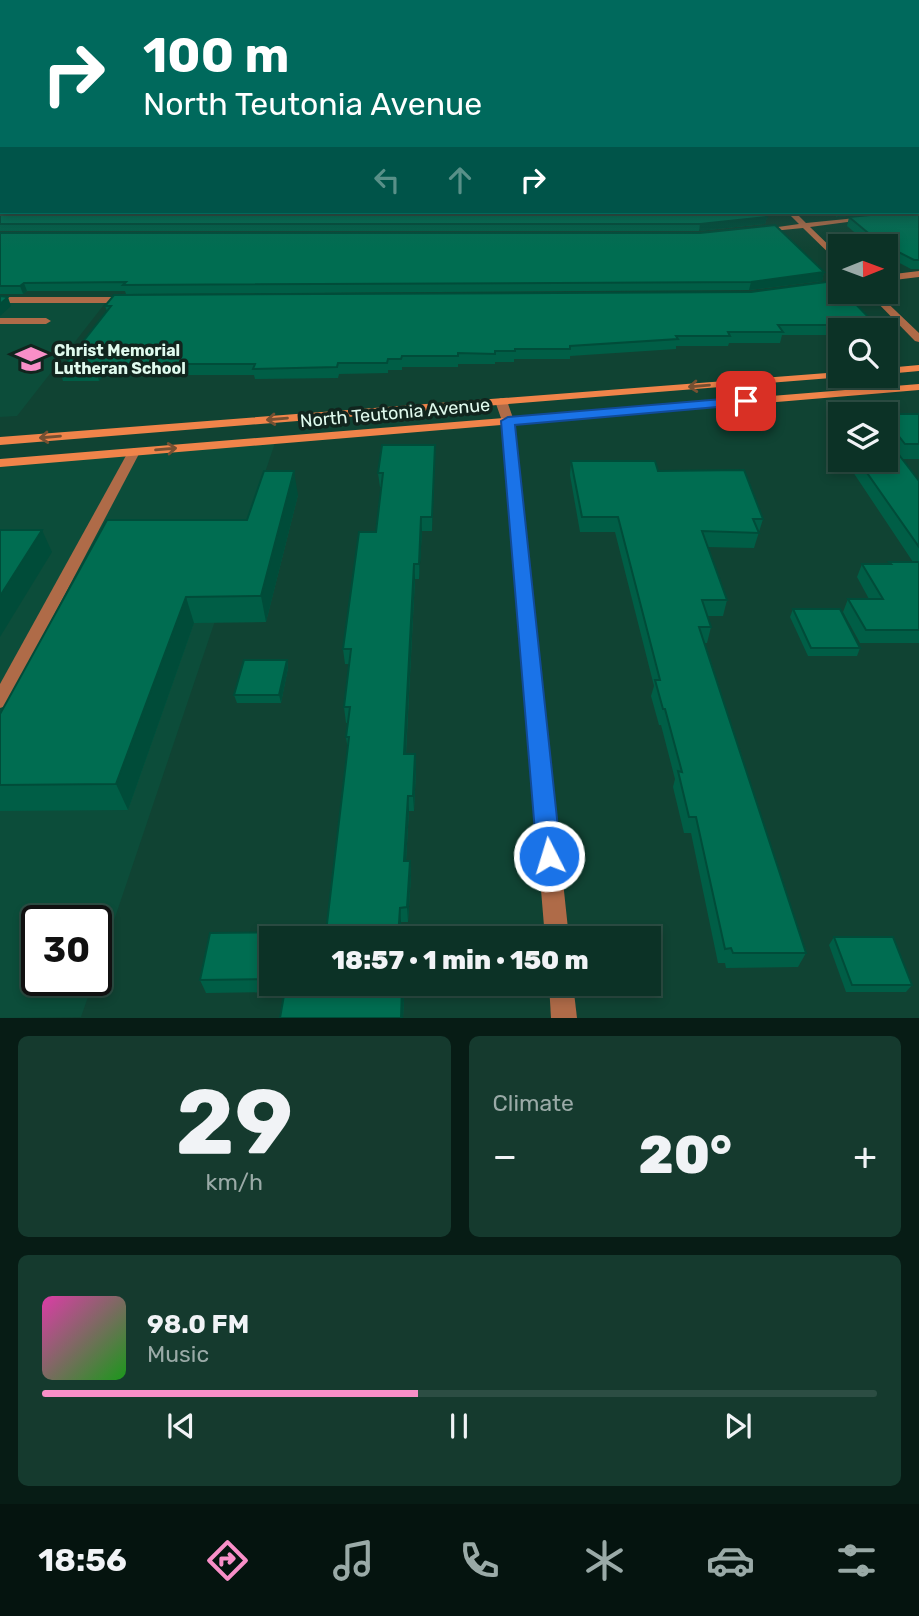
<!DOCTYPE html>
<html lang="en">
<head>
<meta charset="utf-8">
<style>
	:root { --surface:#0c3226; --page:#153a2e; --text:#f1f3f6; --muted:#9aaaa7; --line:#2c4d43; --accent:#f98fc8 }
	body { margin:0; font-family:Rubik,sans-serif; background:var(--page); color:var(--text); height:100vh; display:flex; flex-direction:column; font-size:26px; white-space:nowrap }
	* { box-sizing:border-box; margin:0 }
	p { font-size:23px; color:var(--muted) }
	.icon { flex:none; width:38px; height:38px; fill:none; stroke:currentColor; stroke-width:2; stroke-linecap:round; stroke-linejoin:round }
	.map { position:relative; height:1018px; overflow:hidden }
	.details { display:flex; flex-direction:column; gap:18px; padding:18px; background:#071c15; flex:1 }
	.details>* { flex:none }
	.top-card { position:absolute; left:0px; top:0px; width:920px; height:214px; box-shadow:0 4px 10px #0003,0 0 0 2px var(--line); background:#00695c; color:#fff; overflow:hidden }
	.needle { width:46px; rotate:89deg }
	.buttons { position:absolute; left:828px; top:234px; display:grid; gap:14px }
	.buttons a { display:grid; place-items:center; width:70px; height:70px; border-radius:0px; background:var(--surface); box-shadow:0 4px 10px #0003,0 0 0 2px var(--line); font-size:35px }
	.speed { position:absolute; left:21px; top:905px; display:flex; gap:14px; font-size:35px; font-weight:700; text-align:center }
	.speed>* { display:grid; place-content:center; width:91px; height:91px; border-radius:50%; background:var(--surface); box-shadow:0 4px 10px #0003,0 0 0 2px var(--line); line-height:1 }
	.speed .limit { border:4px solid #111; border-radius:10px; background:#fff; color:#111 }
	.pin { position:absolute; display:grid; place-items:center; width:60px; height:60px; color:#fff; margin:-30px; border-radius:14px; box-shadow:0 4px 10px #0006 }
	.me { position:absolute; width:77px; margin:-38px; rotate:355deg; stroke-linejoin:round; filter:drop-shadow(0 0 5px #0008) }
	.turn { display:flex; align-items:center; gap:24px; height:147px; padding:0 28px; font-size:32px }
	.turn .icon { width:91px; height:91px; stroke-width:2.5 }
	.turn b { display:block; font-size:49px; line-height:60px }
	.lanes { display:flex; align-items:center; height:66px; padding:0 28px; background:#0003; justify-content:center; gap:35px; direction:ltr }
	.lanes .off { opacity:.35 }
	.big { font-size:52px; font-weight:800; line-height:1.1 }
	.details .card { flex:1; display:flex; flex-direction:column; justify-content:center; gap:10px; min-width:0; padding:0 24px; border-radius:10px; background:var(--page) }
	.details .dial { align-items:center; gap:0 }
	.dial b { font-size:91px; line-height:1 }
	.song { display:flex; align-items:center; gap:21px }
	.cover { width:84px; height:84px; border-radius:10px; background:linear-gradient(135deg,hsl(320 70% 55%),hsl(120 70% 35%)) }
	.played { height:7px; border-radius:4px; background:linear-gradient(90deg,var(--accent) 45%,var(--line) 45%) }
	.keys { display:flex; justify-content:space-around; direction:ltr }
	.heat { display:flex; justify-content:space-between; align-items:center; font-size:38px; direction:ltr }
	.details .tiles { flex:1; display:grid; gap:18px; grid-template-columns:1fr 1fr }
	.card:last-child { grid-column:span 2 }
	.trip { position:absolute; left:259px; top:926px; width:402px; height:70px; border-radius:0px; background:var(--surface); box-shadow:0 4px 10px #0003,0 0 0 2px var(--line); font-weight:800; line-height:70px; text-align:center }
	.tab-bar { display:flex; height:112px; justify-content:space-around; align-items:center; background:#05140f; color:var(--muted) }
	.tab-bar .icon { width:49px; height:49px }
	.tab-bar .active { color:var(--accent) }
	.tab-bar b { font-size:32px; color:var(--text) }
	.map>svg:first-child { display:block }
	.built { fill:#0c4d3a }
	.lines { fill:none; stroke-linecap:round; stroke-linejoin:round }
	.service { fill:#af6b48; fill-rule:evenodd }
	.minor { fill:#af6b48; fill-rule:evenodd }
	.secondary { fill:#f0844a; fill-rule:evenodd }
	.wall { fill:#005e46 }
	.shaded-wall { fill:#004c39 }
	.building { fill:#006d51; stroke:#004c39; stroke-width:2 }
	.oneway { stroke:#755032 }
	.route { fill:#1a73e8; stroke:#114b97; stroke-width:2 }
	.labels { text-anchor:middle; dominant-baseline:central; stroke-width:7; stroke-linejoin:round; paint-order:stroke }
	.far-poi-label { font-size:16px; font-weight:bold; fill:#e0faee; stroke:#11251e; text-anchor:start }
	.street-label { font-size:18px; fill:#e0faee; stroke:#11251e }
</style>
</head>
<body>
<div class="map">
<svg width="919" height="1018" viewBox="0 0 919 1018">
	<rect width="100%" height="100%" fill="#104333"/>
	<g class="built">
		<path d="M106,302L17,416L0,417V303Z"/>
		<path d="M276,440L96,974V920H37V980H94L81,1017L0,1018V463Z"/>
	</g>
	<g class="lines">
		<g class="service">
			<path d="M919,271V277L886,281V275Z"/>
			<path d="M0,297H129L134,300L129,303H0Z"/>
			<path d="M0,318H46L51,321L46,324H0Z"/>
			<path d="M134,448L140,452L6,706L0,708V684L128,452Z"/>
		</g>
		<g class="minor">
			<path d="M787,212H795L806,223L866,217L870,219L810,227L840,256V264L803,228L761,232L757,230L799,224Z"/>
			<path d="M867,292H876L919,333V342L915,341Z"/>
			<path d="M501,398L507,401L514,421L569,938H545L502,421L495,401Z"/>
			<path d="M549,984H573L577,1018H551Z"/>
		</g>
		<g class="secondary">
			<path d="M919,365V371L886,374V368Z"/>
			<path d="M840,372V376L844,377L0,445V437Z"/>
			<path d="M919,384V390L0,467V459Z"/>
		</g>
	</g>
	<g class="wall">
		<path d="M0,128L767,217L765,224L699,231H0V188L1,187H0Z"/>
		<path d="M919,210V269H911L886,256V247H872L847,226L849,217Z"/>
		<path d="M831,212H893L837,217Z"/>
		<path d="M0,233L824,272L822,281L749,290L126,294L125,291H27L23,294H0Z"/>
		<path d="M105,306L876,325L874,331H840V335H782L780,343H729L728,346H676V349L570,356V359H514V362H495V364H458V367H402V370H388V373L339,374L338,378L255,379L254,375H146L103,376L99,381H63L60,371L107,311Z"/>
		<path d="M881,414H919V459H902L919,481V643H860L843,612L848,599H869L857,577L862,564H889V562H913L845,460H886V415Z"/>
		<path d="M836,428H840V453L832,441Z"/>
		<path d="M382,445H435L432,531H422L419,579H415L406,754H415L416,769L414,811H409L406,861H410L411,876L408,922H401L400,938H271V984H397V987H402L404,1000L403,1018H280L285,992L206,993L200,980L210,933L326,932L348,751L346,737L348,723H346L344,707L349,664H345L343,649L359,532H376L381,487H380L378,473Z"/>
		<path d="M571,461L658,471L763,519L754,548L707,547L727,600L723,616H708L711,627L707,643H704L806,953L798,967L726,968L725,963H718L691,833H684L673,787L675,779L661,725H659L651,696L654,686L615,532H580L570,475Z"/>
		<path d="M298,495L266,622L194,623L128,810L0,811V714Z"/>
		<path d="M793,609L860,648L857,656H808L790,617Z"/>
		<path d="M287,660L288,668L281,703H237L234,695Z"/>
		<path d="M834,937L912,985L906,992H846L829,945Z"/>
	</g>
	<g class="shaded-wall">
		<path d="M839,212H893L837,217Z"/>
		<path d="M767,217L765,224L699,231L700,224Z"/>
		<path d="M824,272L822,281L749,290L751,282Z"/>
		<path d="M24,283L27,291L23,294L20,286Z"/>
		<path d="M8,297L11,306L0,316V304Z"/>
		<path d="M100,366L103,376L99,381L96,370Z"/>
		<path d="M435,445V459L432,531V517Z"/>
		<path d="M294,471L298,495L266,622L261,596Z"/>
		<path d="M421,517L422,531L419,579V564Z"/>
		<path d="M42,530L52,552L0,637V596Z"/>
		<path d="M414,564L415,579L405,769L404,754Z"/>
		<path d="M186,597L194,623L128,810L116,784Z"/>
		<path d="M287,660L288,668L281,703L279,695Z"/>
		<path d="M415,754L416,769L414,811L413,796Z"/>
		<path d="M408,796L409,811L405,876L404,861Z"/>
		<path d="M410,861L411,876L408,922L407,907Z"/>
		<path d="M400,908L401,922L400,938H398Z"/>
		<path d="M402,987L404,1000L403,1018H401Z"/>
	</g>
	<g class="building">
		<rect x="0" y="107" width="2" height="13"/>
		<rect x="0" y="128" width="2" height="28"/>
		<path d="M2,158V212H763L767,217L700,224H0V188H1L2,180H0V162Z"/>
		<path d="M919,210V260H914L879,242L849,217L902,212H919Z"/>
		<path d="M775,225L824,272L751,282L123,285L126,282L24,283L20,286H0V233H700Z"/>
		<path d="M834,281L840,288V292H844L876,325H778L783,332H728L730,336H676L678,339L570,346V349H515V351H495V354L458,353V356H402L401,359H388L387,363H338L337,367L253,369L255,364H143L100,366L96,370L60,371L111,306H105L114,295L751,292Z"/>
		<path d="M0,296L8,297L0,304Z"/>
		<path d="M881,414H919V444H905L886,420V415Z"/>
		<path d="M886,438L919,481V547L858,460H886Z"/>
		<path d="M382,445H435L432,517H421L419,564H414L404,754H415L413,796H408L404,861H410L407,907L400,908L398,938H271V979L200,980L210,933L326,932L349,737H346L350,707H344L351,649H343L359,532H376L383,473H378Z"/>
		<path d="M571,461H655L658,471L744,470L763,519H753L759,533L702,531L727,600H702L711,627H699L806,953H733L731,948L725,949L696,817H689L678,771L682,772L665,709H663L655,680H660L618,517H582Z"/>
		<path d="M264,471H294L261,596L186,597L116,784L0,785V714L107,520H247Z"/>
		<path d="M0,530H42L0,596Z"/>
		<path d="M889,562H919V630H866L848,599H883L862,564H891Z"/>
		<path d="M793,609H840L860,648H811Z"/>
		<path d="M244,660H287L279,695H234Z"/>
		<path d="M834,937H893L912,985H852Z"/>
		<path d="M286,984H395V987H402L401,1018H280Z"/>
	</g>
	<defs><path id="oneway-shaft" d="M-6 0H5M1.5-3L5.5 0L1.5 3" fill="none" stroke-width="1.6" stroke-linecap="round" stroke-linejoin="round" transform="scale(1.75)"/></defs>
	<g class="oneway">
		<use href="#oneway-shaft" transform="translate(699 386) rotate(175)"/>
		<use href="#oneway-shaft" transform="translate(277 419) rotate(175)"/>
		<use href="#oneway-shaft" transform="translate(50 437) rotate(175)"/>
		<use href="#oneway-shaft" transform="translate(166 449) rotate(-5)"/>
	</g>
	<linearGradient id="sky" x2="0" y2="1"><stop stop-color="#09251c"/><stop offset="0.43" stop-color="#315b5b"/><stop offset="1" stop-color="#315b5b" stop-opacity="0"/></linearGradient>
	<rect width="919" height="249" fill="url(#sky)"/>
	<path class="route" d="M746,397L751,399V404L515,425L561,856L558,864L549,868L540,864L537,856L501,421L508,417Z"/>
	<defs>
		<g id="school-bare" transform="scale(2.415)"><path d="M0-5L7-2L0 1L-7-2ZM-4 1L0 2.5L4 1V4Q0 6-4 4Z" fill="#f98fc8" stroke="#11251e" stroke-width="2.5" paint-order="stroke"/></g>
	</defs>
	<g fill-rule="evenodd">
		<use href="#school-bare" x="31" y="359"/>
	</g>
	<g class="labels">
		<g class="far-poi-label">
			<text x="54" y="350">Christ Memorial<tspan x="54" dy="18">Lutheran School</tspan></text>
		</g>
		<g class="street-label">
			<text transform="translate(395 413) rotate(-5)">North Teutonia Avenue</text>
		</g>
	</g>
</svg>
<div class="buttons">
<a><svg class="needle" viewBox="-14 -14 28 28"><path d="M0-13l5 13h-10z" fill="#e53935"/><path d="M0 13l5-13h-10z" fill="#9aaaa7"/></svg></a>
<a><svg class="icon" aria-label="search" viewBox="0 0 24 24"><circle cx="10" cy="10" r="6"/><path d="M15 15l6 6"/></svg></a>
<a><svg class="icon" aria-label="layers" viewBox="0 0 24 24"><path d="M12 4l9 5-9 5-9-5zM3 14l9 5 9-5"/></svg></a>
</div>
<div class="speed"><div class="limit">30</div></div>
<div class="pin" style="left:746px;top:401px;background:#d93025"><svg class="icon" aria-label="arrive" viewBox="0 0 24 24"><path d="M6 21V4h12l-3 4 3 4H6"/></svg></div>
<svg class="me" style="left:549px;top:856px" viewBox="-20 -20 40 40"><circle r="17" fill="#1a73e8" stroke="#fff" stroke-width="3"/><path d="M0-11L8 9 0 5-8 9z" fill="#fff"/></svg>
<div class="trip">18:57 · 1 min · 150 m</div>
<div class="top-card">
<div class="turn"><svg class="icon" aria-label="right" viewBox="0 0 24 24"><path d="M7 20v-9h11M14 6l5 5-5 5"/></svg><div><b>100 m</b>North Teutonia Avenue</div></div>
<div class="lanes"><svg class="icon off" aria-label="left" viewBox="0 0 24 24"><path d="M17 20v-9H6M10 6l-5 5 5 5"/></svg><svg class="icon off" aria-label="ahead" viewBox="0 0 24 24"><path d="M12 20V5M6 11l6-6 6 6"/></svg><svg class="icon" aria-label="right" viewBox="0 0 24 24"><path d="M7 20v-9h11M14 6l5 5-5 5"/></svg></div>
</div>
</div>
<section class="details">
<div class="tiles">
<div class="card dial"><b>29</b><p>km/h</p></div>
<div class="card"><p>Climate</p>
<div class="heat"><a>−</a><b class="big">20°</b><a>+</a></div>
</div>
<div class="card">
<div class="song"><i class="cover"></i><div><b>98.0 FM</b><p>Music</p></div></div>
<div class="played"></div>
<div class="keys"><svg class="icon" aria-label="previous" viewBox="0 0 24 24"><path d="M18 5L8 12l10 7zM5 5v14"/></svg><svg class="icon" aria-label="pause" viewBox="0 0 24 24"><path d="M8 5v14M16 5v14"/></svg><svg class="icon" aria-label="next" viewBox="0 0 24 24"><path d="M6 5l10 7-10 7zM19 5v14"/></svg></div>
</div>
</div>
</section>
<nav class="tab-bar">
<b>18:56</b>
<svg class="icon active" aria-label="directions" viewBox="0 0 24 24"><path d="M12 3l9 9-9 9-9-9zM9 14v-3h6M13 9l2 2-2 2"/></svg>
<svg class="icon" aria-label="music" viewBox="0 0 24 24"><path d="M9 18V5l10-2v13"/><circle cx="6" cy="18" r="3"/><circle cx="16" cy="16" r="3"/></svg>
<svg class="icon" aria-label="phone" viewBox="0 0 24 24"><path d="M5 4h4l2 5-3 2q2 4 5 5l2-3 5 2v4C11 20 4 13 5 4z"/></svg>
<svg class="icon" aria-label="climate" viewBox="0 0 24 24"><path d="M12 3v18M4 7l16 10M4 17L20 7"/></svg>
<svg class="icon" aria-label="car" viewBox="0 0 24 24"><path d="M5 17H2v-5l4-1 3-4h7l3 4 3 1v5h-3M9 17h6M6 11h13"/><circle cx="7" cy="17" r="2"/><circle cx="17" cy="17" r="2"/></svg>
<svg class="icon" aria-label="filters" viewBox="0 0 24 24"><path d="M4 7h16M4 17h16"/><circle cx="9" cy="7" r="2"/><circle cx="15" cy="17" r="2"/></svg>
</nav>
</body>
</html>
